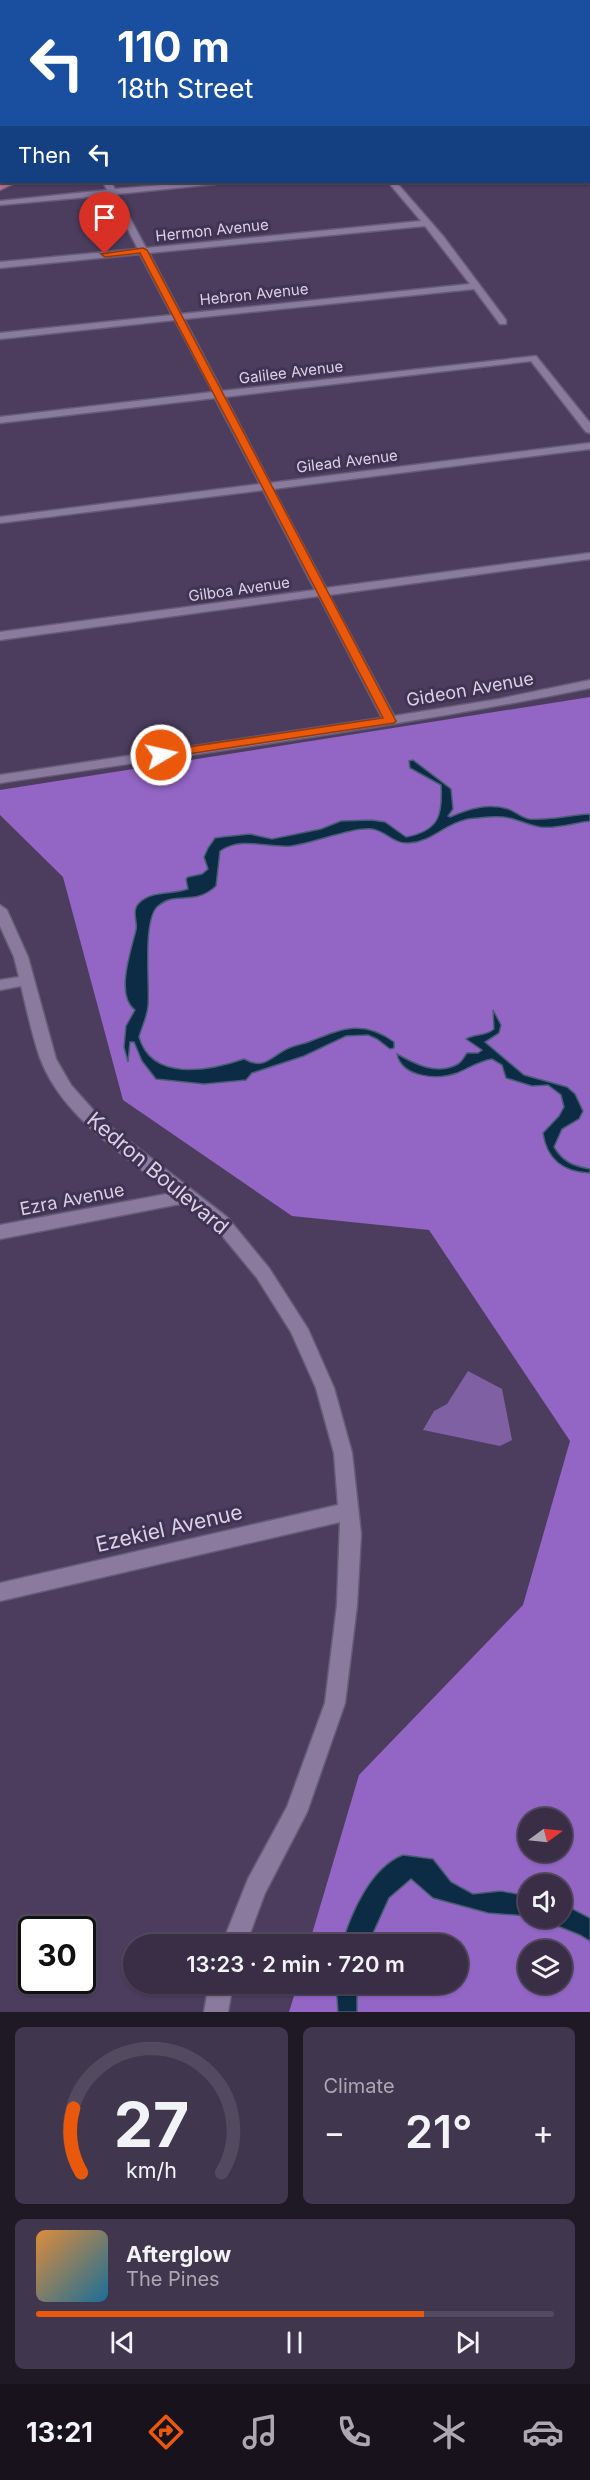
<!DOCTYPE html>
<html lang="en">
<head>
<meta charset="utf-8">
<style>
	:root { --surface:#392e46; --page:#40364d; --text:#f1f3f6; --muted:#aba8b3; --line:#534a5f; --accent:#ea580c }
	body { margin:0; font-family:Inter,sans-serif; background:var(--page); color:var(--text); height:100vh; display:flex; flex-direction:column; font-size:22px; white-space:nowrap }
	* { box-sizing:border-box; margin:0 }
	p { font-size:20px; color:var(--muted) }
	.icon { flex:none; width:33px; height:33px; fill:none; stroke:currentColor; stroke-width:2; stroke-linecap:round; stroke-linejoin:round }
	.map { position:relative; height:2012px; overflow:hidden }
	.sheet { display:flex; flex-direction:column; gap:15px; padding:15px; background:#1f1926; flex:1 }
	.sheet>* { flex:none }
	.top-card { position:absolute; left:0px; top:0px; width:591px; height:183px; box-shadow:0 2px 4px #0004,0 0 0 2px var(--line); background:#1a4fa0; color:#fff; overflow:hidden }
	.needle { width:39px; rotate:75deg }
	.controls { position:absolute; left:518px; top:1808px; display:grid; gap:12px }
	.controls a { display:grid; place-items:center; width:54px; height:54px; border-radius:50%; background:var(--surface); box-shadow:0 2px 4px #0004,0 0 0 2px var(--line); font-size:30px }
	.speed { position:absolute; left:18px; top:1916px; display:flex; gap:12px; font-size:30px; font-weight:700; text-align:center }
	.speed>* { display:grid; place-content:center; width:78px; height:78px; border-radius:50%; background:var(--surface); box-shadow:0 2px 4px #0004,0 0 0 2px var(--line); line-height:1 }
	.speed .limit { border:3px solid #111; border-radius:9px; background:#fff; color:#111 }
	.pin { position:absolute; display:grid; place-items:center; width:51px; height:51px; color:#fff; margin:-62px -26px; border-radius:50% 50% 50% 0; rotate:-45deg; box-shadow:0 0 6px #0007 }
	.pin .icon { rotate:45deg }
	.me { position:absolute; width:66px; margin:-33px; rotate:81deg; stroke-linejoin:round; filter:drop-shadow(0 0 4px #0008) }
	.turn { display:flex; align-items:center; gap:21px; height:126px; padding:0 18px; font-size:27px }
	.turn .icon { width:78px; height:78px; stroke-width:2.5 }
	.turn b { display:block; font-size:42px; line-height:51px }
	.then { display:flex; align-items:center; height:57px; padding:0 18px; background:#0003; gap:12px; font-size:22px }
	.big { font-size:45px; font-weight:600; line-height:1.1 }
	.sheet .widget { flex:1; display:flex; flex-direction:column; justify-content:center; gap:9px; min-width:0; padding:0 21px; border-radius:9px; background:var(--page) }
	.sheet .dial { align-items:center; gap:0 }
	.dial svg { height:156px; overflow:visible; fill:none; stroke:var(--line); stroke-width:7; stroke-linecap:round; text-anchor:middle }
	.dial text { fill:var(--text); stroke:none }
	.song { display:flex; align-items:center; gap:18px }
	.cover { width:72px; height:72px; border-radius:9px; background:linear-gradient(135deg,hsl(30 70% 55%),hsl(200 70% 35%)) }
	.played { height:6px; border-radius:3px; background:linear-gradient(90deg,var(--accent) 75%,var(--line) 75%) }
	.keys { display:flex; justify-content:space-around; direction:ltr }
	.heat { display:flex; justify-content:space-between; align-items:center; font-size:33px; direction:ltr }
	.sheet .tiles { flex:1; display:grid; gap:15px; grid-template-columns:1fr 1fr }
	.widget:last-child { grid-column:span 2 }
	.trip { position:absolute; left:123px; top:1934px; width:345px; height:60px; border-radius:30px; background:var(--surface); box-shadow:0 2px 4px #0004,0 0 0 2px var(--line); font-weight:600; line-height:60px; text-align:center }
	.menu { display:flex; height:96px; justify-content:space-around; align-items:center; background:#17121c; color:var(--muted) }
	.menu .icon { width:42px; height:42px }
	.menu .active { color:var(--accent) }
	.menu b { font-size:27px; color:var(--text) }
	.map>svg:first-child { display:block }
	.green { fill:#7f60a3 }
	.forest { fill:#9366c5; fill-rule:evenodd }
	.water { fill:#0b2c44; stroke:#495e74; stroke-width:1.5 }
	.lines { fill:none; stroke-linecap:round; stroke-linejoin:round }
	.minor-casing { stroke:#675b77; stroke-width:3 }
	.major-casing { stroke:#675b77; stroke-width:3 }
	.minor { fill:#8a7a9e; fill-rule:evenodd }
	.major { fill:#b87191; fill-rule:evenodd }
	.route { fill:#ea580c; stroke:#983908; stroke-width:1.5 }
	.labels { text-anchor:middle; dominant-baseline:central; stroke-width:6; stroke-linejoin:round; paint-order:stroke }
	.far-street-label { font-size:15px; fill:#d9d1e5; stroke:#413353 }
	.street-label { font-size:18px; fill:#d9d1e5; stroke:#413353 }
	.near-street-label { font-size:21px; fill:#d9d1e5; stroke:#413353 }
</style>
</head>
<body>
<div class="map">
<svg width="590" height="2012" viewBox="0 0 590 2012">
	<rect width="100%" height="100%" fill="#4c3d5e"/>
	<path class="green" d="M468,1371L502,1389L512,1440L500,1446L423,1430L434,1411L447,1404Z"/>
	<path class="forest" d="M590,697V2012H289L298,1983H458V1944H309L359,1775L523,1605L570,1441L429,1230L292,1216L123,1100L63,877L0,815V790ZM528,1818H561V1851H528ZM528,1884H561V1917H528ZM528,1950H561V1983H528Z"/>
	<g class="water">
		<path d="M413,760L451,789L453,809L448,816L450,817C469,809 487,803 508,809C516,812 522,818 529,819C550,821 570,815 590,814V821C573,823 557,829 540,827C529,825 519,820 509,818C496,815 481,818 468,819C445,823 432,842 409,843C393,844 386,831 372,829C353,827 313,843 291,846C266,848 242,836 220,851L216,886C193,907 177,890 158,906C142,919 150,986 148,1006C147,1017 142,1026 139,1037C152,1082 209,1071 244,1059C265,1071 271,1056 289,1048C296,1045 304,1044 311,1041C344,1028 364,1020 394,1042V1048L390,1049L377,1039L368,1035L346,1036L304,1056L252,1073L246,1080L204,1084L156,1079L142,1061L134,1042H130L128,1062L124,1047L126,1026L135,1010C115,995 131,951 136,930C138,921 131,911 139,903C152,890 172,895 188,889L186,879L188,877L202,874L208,869L204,857L208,848L215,838L222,837L250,834L272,839L321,829L341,821L371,820L385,822L406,837C439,831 443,815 441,785L410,768L409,761Z"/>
		<path d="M493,1010L501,1025L499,1033L485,1042L524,1075L567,1087L575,1094L583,1111L579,1119L562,1129L554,1147C563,1162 573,1166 590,1169V1173C563,1172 547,1160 543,1133L559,1116L564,1107L561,1095L548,1085L532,1086L506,1078L502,1065L492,1059C479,1061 469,1068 457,1073C438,1080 402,1078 397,1054C415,1064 437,1076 458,1064C462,1062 464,1057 467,1053H478L482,1050L466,1039C475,1033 485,1037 494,1029Z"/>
		<path d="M403,1855L433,1859L451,1882L473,1894L501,1891L528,1896V1916L488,1913L433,1898L411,1879L389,1898L368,1944H342C351,1913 371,1867 403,1855Z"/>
		<path d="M561,1903L590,1918V1941L580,1935L535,1917H561Z"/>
		<path d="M336,1983H357V2012H338Z"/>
	</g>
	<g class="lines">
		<g class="minor-casing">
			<g id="minor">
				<path d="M455,0H461L462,2H456Z"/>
				<rect x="0" y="50" width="2" height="4"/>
				<rect x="0" y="94" width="2" height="4"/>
				<rect x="0" y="144" width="2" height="4"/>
				<path d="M103,182H111L115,189L197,182H220L216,184L117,194L146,248L421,221L388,182H396L443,236L506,320V324H500L474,289L184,319L222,391L536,356L590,423V433L586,432L531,361L225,397L270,483L590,443V449L273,489L326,588L590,553V559L329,595L394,716L499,699L590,680V688C395,728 197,753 0,783V775L382,718L319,596L0,640V632L315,590L263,490L0,523V517L260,484L215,398L0,423V417L213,392L175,320L0,339V333L172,315L140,254L0,268V262L138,249L110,195L0,205V201L107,190ZM425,226L470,284L181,314L149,253Z"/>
				<path d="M0,905L7,910L28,957L56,1059L71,1085L103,1121L227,1217L269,1268L308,1329L334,1388L352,1453L361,1534L357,1605L345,1703L307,1812L265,1893L246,1944H222L248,1879L287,1807L325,1703L337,1605L340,1522L0,1601V1583L338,1505L334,1453L316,1388L291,1332L257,1278L215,1227L185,1203L0,1239V1225L172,1193C124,1155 62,1117 40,1058C32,1035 27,1010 21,986L0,990V980L19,977L14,957L0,926Z"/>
				<path d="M209,1983H233L228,2012H204Z"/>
			</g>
		</g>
		<g class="major-casing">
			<g id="major">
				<path d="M145,0H167L141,2Z"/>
				<path d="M236,0H242L243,2H237Z"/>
				<rect x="0" y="10" width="2" height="4"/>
				<path d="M8,182H17L0,190V185Z"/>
			</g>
		</g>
		<use href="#minor" class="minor"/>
		<use href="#major" class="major"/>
	</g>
	<path class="route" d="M143,248L147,250L396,721L394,723L161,758L155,755L161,751L383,718L140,253L105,257L101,254Z"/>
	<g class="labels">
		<g class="far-street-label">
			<text transform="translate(212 230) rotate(-6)">Hermon Avenue</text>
			<text transform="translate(254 294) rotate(-6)">Hebron Avenue</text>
			<text transform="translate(291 372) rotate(-7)">Galilee Avenue</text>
			<text transform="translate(347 461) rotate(-7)">Gilead Avenue</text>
			<text transform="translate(239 589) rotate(-8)">Gilboa Avenue</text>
		</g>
		<g class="street-label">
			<text transform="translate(470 689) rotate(-10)">Gideon Avenue</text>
			<text transform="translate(72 1199) rotate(-11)">Ezra Avenue</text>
		</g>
		<g class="near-street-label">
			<text transform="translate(158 1173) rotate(40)">Kedron Boulevard</text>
			<text transform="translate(169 1528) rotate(-13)">Ezekiel Avenue</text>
		</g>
	</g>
</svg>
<div class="controls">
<a><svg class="needle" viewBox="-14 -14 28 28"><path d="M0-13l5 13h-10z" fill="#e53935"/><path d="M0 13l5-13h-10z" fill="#aba8b3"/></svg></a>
<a><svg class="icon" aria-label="sound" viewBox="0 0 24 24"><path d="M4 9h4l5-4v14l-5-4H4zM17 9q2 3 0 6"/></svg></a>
<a><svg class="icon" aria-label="layers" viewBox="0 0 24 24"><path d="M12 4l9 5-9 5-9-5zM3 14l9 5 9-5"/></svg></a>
</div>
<div class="speed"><div class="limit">30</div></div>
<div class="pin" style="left:105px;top:254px;background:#d93025"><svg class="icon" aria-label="arrive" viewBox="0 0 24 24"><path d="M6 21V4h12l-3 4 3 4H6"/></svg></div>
<svg class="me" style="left:161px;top:755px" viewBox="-20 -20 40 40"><circle r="17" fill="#ea580c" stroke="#fff" stroke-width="3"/><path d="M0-11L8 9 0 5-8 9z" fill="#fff"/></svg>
<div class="trip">13:23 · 2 min · 720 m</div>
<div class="top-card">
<div class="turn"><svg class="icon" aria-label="left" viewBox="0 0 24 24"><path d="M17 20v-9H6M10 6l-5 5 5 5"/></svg><div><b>110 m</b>18th Street</div></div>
<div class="then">Then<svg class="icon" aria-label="left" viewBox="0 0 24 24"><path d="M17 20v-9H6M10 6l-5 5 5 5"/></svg></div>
</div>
</div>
<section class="sheet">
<div class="tiles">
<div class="widget dial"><svg viewBox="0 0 100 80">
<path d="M14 69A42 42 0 1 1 86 69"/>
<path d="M14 69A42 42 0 0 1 10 36" stroke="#ea580c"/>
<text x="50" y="56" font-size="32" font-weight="700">27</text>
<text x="50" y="72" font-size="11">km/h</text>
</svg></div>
<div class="widget"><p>Climate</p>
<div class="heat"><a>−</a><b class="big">21°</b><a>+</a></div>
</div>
<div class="widget">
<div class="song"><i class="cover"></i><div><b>Afterglow</b><p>The Pines</p></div></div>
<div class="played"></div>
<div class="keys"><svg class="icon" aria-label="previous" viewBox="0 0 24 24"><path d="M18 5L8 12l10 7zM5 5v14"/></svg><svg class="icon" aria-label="pause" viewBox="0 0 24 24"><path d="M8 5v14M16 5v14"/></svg><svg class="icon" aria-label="next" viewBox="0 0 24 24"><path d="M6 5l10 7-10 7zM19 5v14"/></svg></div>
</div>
</div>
</section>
<nav class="menu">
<b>13:21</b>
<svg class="icon active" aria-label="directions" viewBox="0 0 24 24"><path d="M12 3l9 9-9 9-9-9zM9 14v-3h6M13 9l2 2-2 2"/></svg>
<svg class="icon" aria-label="music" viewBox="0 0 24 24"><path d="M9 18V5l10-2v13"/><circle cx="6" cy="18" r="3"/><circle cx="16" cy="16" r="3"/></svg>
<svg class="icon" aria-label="phone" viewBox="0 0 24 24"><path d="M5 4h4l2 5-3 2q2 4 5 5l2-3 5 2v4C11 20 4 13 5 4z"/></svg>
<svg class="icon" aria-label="climate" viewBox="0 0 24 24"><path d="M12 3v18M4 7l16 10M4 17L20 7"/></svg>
<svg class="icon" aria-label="car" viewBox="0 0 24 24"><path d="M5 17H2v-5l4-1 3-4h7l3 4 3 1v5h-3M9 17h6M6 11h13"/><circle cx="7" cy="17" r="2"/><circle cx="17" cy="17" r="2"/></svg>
</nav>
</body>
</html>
